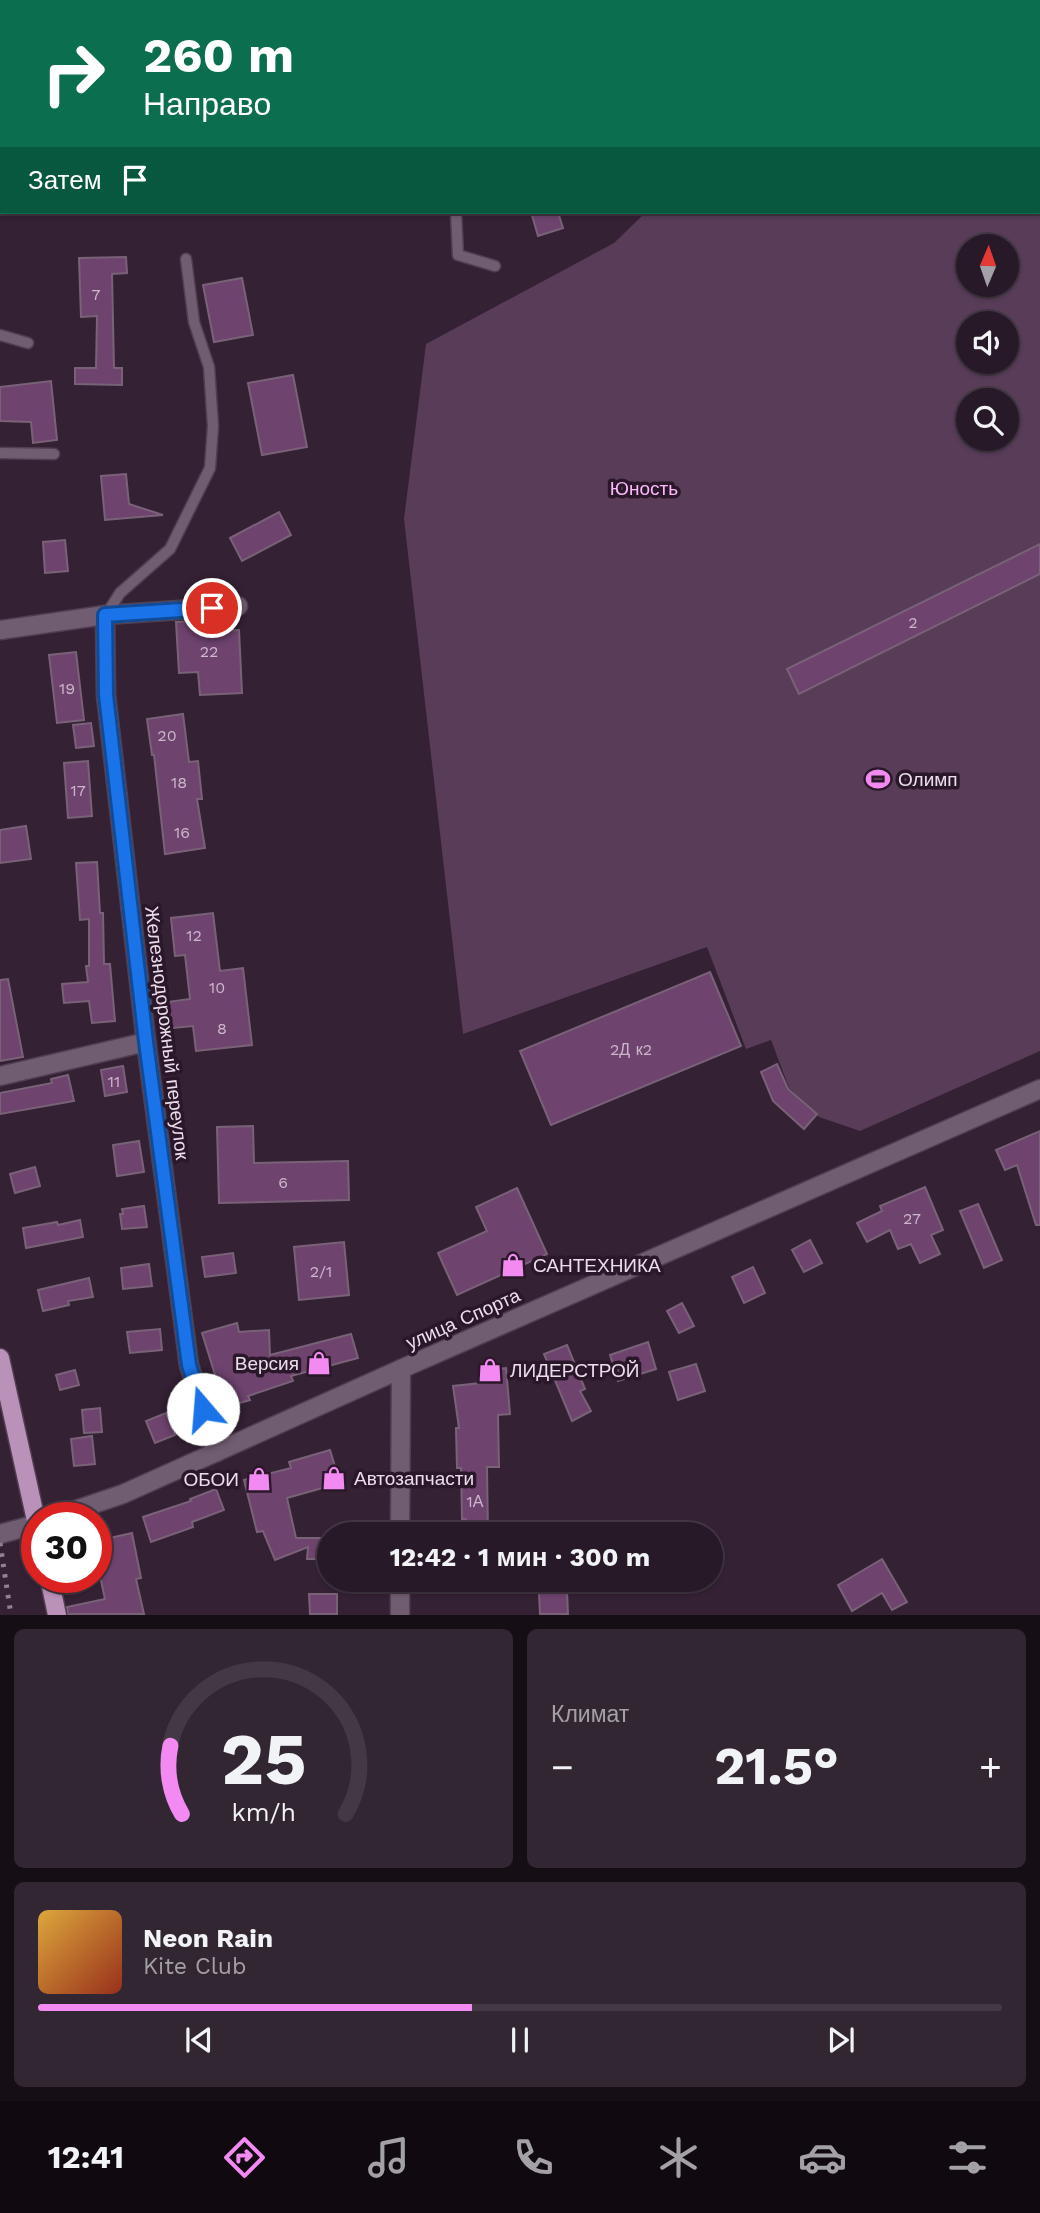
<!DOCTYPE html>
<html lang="ru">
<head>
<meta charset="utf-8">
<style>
	:root { --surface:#271927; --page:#332633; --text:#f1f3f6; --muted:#a4a0a7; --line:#433844; --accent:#f28af2 }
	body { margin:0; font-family:"Work Sans",sans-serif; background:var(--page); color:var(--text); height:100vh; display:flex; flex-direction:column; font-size:26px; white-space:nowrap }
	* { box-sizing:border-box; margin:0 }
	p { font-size:23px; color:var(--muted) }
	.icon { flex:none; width:38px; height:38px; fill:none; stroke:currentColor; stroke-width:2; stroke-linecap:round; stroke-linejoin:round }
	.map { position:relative; height:1615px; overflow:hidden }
	.sheet { display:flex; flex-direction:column; gap:14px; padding:14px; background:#150e15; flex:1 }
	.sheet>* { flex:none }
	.hud { position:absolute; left:0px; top:0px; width:1041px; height:214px; box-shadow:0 2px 5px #0004,0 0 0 2px var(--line); background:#0b6e4f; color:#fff; overflow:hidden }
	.needle { width:46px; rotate:2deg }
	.controls { position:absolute; left:956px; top:234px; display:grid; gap:14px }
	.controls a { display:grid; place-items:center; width:63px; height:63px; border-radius:50%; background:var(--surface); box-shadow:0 2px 5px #0004,0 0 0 2px var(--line); font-size:35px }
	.speed { position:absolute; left:21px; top:1502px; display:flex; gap:14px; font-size:35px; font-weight:700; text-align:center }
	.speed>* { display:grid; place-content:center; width:91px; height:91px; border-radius:50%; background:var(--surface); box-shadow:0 2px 5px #0004,0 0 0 2px var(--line); line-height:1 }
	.speed .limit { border:10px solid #d22; background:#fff; color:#111 }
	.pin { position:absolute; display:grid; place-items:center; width:60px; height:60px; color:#fff; margin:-30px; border:4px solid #fff; border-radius:50%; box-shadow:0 2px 7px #0007 }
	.me { position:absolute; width:77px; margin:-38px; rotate:342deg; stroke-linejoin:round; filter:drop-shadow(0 0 5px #0008) }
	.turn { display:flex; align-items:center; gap:24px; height:147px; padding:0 28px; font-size:32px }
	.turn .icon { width:91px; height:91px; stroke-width:2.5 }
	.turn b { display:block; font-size:49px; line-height:60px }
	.then { display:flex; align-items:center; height:66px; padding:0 28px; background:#0003; gap:14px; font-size:26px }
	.big { font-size:52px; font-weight:700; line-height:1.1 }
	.sheet .tile { flex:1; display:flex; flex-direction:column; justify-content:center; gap:10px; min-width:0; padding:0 24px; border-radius:10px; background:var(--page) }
	.sheet .dial { align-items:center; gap:0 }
	.dial svg { height:182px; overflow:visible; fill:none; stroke:var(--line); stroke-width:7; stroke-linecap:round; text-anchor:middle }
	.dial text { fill:var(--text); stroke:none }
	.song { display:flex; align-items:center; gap:21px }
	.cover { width:84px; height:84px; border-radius:10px; background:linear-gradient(135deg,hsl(40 70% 55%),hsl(10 70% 35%)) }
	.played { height:7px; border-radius:4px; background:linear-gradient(90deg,var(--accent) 45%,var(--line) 45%) }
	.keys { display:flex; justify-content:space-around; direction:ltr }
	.heat { display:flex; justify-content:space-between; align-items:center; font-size:38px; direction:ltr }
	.sheet .tiles { flex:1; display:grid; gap:14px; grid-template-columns:1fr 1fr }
	.tile:last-child { grid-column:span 2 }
	.trip { position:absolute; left:317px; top:1522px; width:406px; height:70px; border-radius:35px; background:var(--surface); box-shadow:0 2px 5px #0004,0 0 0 2px var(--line); font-weight:700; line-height:70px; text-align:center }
	.menu { display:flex; height:112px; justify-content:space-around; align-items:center; background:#100a10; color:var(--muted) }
	.menu .icon { width:49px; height:49px }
	.menu .selected { color:var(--accent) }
	.menu b { font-size:32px; color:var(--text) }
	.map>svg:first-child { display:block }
	.green { fill:#583c58; fill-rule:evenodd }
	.building { fill:#6e436e; stroke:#796278; stroke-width:2 }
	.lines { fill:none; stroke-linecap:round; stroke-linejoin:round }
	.service-casing { stroke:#513f51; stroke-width:13 }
	.minor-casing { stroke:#513f51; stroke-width:21 }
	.tertiary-casing { stroke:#513f51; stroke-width:21 }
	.primary-casing { stroke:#513f51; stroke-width:21 }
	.service { stroke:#715d71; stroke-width:10 }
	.minor { stroke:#715d71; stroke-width:18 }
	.tertiary { stroke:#715d71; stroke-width:18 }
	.primary { stroke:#ba91b8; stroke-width:18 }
	.rail { stroke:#908090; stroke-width:5; stroke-dasharray:3.5 7; stroke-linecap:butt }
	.route-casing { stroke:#114b97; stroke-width:18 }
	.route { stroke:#1a73e8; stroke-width:12 }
	.labels { text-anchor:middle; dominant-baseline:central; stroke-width:7; stroke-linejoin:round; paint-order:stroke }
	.number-label { font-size:16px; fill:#ccb7cb }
	.park-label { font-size:19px; fill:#fdb9fc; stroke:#2a182a }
	.poi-label { font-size:19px; fill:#ebdeea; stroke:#2a182a; text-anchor:start }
	.street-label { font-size:19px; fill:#ebdeea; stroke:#2a182a }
</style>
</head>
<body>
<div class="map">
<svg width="1040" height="1615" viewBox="0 0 1040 1615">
	<rect width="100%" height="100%" fill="#342134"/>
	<path class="green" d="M970,0H1040V1051L860,1131L819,1117L789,1088L771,1040L746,1049L707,947L463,1034L404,519L426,344L614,243L646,212H1040V2H967ZM968,247H1006V285H968ZM968,324H1006V362H968ZM968,401H1006V439H968Z"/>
	<g class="building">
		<path d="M531,212H558L563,228L538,236Z"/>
		<path d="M126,257L127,273L112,274L114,368H122V385L75,384V368H96L97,316L81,317L79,258Z"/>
		<path d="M242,278L253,335L214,342L203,285Z"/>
		<path d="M293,375L307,447L262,455L248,383Z"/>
		<path d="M51,381L57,440L33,443L31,422L0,421V387Z"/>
		<path d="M126,474L129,504L163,515L105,520L101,476Z"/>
		<path d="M279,512L291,535L242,561L230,538Z"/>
		<path d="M65,540L68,571L45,573L43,542Z"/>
		<path d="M1040,544V574L799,694L787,669Z"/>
		<path d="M211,620V631L239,630L242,693L200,695L198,672L179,673L176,622Z"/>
		<path d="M76,652L84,720L57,723L49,655Z"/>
		<path d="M183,714L189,762L198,761L202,799H197L205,848L165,854L154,755H152L147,719Z"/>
		<path d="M91,723L94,746L76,748L73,725Z"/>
		<path d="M88,761L92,816L68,818L64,763Z"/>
		<path d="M26,826L31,859L0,863V830Z"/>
		<path d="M97,862L100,913H103L104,964H110L115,1021L92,1023L89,1001L64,1003L62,984L88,982L86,966H89V919L80,920L76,863Z"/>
		<path d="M213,913L220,971L243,968L252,1045L196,1051L193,1026L163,1029L160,1003L190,999L185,955L175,956L171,918Z"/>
		<path d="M710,972L741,1046L551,1125L520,1051Z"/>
		<path d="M8,979L23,1057L0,1061V980Z"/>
		<path d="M777,1064L788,1089L817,1114L804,1129L773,1101L761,1072Z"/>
		<path d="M123,1066L127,1092L105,1096L101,1070Z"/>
		<path d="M68,1075L74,1101L0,1114V1093L52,1083L51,1079Z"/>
		<path d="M253,1126L254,1163L348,1161L349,1200L219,1203L217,1127Z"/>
		<path d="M1040,1131V1225H1036L1017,1165L1005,1170L996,1150Z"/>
		<path d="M139,1141L144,1172L117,1176L113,1145Z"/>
		<path d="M35,1167L40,1186L15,1193L10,1174Z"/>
		<path d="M925,1187L943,1230L931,1235L940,1254L920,1263L911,1244L898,1249L890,1230L867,1242L857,1223L882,1211L880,1206Z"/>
		<path d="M517,1188L547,1254L457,1295L438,1253L487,1231L476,1207Z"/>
		<path d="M978,1204L1002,1260L984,1268L960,1211Z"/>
		<path d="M144,1206L147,1227L122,1229L120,1214H123L122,1209Z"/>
		<path d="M80,1220L83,1237L26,1248L23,1228L57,1222L58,1225Z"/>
		<path d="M810,1240L822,1263L804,1272L792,1250Z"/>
		<path d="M344,1242L349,1295L299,1300L294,1247Z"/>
		<path d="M233,1253L236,1273L205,1277L202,1257Z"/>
		<path d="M149,1264L152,1286L123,1289L121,1268Z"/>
		<path d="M753,1267L765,1293L744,1303L732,1277Z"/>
		<path d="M89,1278L93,1297L68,1301L69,1305L43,1311L38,1290Z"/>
		<path d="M682,1303L694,1326L679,1333L667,1311Z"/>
		<path d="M237,1323L239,1332L269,1330L270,1355L351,1334L358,1358L291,1376L293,1381L248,1396L250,1400L229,1406L221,1380L217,1381L202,1333Z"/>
		<path d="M160,1329L162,1350L130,1353L127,1332Z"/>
		<path d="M648,1342L656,1369L618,1381L610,1355Z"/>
		<path d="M567,1345L585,1389L580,1391L591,1411L572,1421L544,1354Z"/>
		<path d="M696,1364L705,1391L678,1400L669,1372Z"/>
		<path d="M506,1368L510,1414L498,1415L499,1467H487L488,1535H466V1519H462L461,1468H457L456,1428H459L453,1386L481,1383L480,1371Z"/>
		<path d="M75,1370L79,1385L60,1390L56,1375Z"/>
		<path d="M100,1408L102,1432L84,1433L82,1410Z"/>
		<path d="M166,1413L175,1435L155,1443L146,1421Z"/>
		<path d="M92,1436L95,1464L74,1466L71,1439Z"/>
		<path d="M330,1450L340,1483L287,1498L296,1538H329V1559H307L308,1547L275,1560L263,1531L257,1532L244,1480L291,1468L289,1462Z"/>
		<path d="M216,1489L224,1510L192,1522L193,1527L151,1542L143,1517L191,1501L190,1499Z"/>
		<path d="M132,1533L141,1578L136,1579L144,1614H68L67,1607L105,1599L96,1558V1541Z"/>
		<path d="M882,1559L907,1602L892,1610L882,1593L852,1611L838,1585Z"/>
		<path d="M567,1591L568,1614H540L539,1592Z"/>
		<path d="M309,1594H337V1614H310Z"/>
	</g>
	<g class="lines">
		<g class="service-casing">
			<g id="service">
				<path d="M447,0V2"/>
				<path d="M456,212L458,255L495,266"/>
				<path d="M0,335L28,343"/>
				<path d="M0,453L54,454"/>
				<path d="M106,615L120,593L170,549L210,468L213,426L209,367L194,322L186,259"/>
			</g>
		</g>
		<g class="minor-casing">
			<g id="minor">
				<path d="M556,0L557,2"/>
				<path d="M683,2L685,0"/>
				<path d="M105,615L106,695L146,1042L189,1365L217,1452"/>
				<path d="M0,630L105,615L238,606"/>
				<path d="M0,1076L146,1042"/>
				<path d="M400,1535L401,1369"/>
				<path d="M400,1615V1580"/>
			</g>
		</g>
		<g class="tertiary-casing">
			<g id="tertiary">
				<path d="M55,1517L123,1494L401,1369L1040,1089"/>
				<path d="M0,1534L37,1524"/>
			</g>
		</g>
		<g class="primary-casing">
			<g id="primary">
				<path d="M0,1358L37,1525"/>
				<path d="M49,1577L57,1615"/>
			</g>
		</g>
		<use href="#service" class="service"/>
		<use href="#minor" class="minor"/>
		<use href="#tertiary" class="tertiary"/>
		<use href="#primary" class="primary"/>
		<path class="rail" d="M0,1543L11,1615"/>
	</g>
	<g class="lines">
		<g class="route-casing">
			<path id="route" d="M203,1409L189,1365L146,1042L106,695L105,615L212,608"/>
		</g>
		<use href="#route" class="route"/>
	</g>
	<defs>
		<g id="stadium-bare" transform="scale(1.89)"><path d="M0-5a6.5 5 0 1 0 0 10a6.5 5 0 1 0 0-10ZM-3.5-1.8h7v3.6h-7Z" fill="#f28af2" stroke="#2a182a" stroke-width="2.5" paint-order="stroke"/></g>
		<g id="shop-bare" transform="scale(1.89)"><path d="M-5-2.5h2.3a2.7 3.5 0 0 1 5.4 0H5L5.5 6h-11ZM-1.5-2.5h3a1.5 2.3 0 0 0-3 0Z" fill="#f28af2" stroke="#2a182a" stroke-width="2.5" paint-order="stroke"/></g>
	</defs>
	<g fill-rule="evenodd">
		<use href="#stadium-bare" x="878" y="779"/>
		<use href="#shop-bare" x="513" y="1265"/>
		<use href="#shop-bare" x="319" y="1363"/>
		<use href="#shop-bare" x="490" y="1370"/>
		<use href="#shop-bare" x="334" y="1478"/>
		<use href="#shop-bare" x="259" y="1479"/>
	</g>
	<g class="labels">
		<g class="number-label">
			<text x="96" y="294">7</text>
			<text x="913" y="622">2</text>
			<text x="209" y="651">22</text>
			<text x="67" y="688">19</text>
			<text x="167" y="735">20</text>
			<text x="179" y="782">18</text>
			<text x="78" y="790">17</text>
			<text x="182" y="832">16</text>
			<text x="194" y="935">12</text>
			<text x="217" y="987">10</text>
			<text x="222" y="1028">8</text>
			<text x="631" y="1049">2Д к2</text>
			<text x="114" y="1081">11</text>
			<text x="283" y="1182">6</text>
			<text x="912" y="1218">27</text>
			<text x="321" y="1271">2/1</text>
			<text x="475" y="1501">1А</text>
		</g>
		<g class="park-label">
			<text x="644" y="488">Юность</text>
		</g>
		<g class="poi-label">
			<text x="898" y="779">Олимп</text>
			<text x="533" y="1265">САНТЕХНИКА</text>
			<text x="299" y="1363" text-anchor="end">Версия</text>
			<text x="510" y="1370">ЛИДЕРСТРОЙ</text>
			<text x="354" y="1478">Автозапчасти</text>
			<text x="239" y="1479" text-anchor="end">ОБОИ</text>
		</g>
		<g class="street-label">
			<text transform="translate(167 1033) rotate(83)">Железнодорожный переулок</text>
			<text transform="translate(463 1319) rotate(-24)">улица Спорта</text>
		</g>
	</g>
</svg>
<div class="controls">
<a><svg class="needle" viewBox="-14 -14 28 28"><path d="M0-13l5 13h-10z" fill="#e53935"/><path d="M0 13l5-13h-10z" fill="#a4a0a7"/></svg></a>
<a><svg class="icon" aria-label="sound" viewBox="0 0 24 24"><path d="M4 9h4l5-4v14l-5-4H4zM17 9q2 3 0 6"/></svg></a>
<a><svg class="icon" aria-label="search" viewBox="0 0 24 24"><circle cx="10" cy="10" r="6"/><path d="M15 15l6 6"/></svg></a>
</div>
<div class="speed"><div class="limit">30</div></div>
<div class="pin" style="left:212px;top:608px;background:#d93025"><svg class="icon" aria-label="arrive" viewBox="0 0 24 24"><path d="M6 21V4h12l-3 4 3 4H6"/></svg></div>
<svg class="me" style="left:203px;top:1409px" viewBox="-20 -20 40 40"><circle r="19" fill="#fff"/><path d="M0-13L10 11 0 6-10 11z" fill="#1a73e8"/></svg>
<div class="trip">12:42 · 1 мин · 300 m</div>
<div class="hud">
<div class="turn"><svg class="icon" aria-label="right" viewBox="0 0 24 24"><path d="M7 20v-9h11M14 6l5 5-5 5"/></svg><div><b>260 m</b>Направо</div></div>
<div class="then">Затем<svg class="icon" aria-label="arrive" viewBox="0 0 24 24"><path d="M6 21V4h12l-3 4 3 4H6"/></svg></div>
</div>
</div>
<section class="sheet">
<div class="tiles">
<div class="tile dial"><svg viewBox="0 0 100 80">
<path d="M14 69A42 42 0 1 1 86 69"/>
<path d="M14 69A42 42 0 0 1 9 39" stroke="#f28af2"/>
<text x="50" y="56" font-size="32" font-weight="700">25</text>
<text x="50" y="72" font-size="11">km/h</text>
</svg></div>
<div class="tile"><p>Климат</p>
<div class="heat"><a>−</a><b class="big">21.5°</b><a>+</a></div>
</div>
<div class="tile">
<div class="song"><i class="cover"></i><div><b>Neon Rain</b><p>Kite Club</p></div></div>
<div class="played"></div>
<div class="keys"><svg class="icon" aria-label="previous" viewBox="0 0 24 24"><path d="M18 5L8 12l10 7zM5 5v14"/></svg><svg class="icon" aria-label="pause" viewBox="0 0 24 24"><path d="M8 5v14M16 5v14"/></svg><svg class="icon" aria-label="next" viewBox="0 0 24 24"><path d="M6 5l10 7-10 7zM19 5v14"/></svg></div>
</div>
</div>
</section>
<nav class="menu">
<b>12:41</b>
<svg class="icon selected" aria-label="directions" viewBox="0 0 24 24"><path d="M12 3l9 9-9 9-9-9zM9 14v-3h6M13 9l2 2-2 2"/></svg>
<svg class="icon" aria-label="music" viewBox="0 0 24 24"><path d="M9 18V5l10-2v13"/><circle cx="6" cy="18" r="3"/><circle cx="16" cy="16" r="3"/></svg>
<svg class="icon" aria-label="phone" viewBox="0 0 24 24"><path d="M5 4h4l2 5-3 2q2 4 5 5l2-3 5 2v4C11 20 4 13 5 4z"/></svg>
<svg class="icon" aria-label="climate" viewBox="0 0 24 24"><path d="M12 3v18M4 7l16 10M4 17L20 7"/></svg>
<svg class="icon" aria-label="car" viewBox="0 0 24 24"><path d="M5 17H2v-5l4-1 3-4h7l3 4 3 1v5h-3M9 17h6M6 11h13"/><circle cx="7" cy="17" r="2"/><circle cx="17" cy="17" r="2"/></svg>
<svg class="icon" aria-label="filters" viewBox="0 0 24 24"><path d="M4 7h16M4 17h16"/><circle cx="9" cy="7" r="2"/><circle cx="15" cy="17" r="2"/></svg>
</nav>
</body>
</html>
